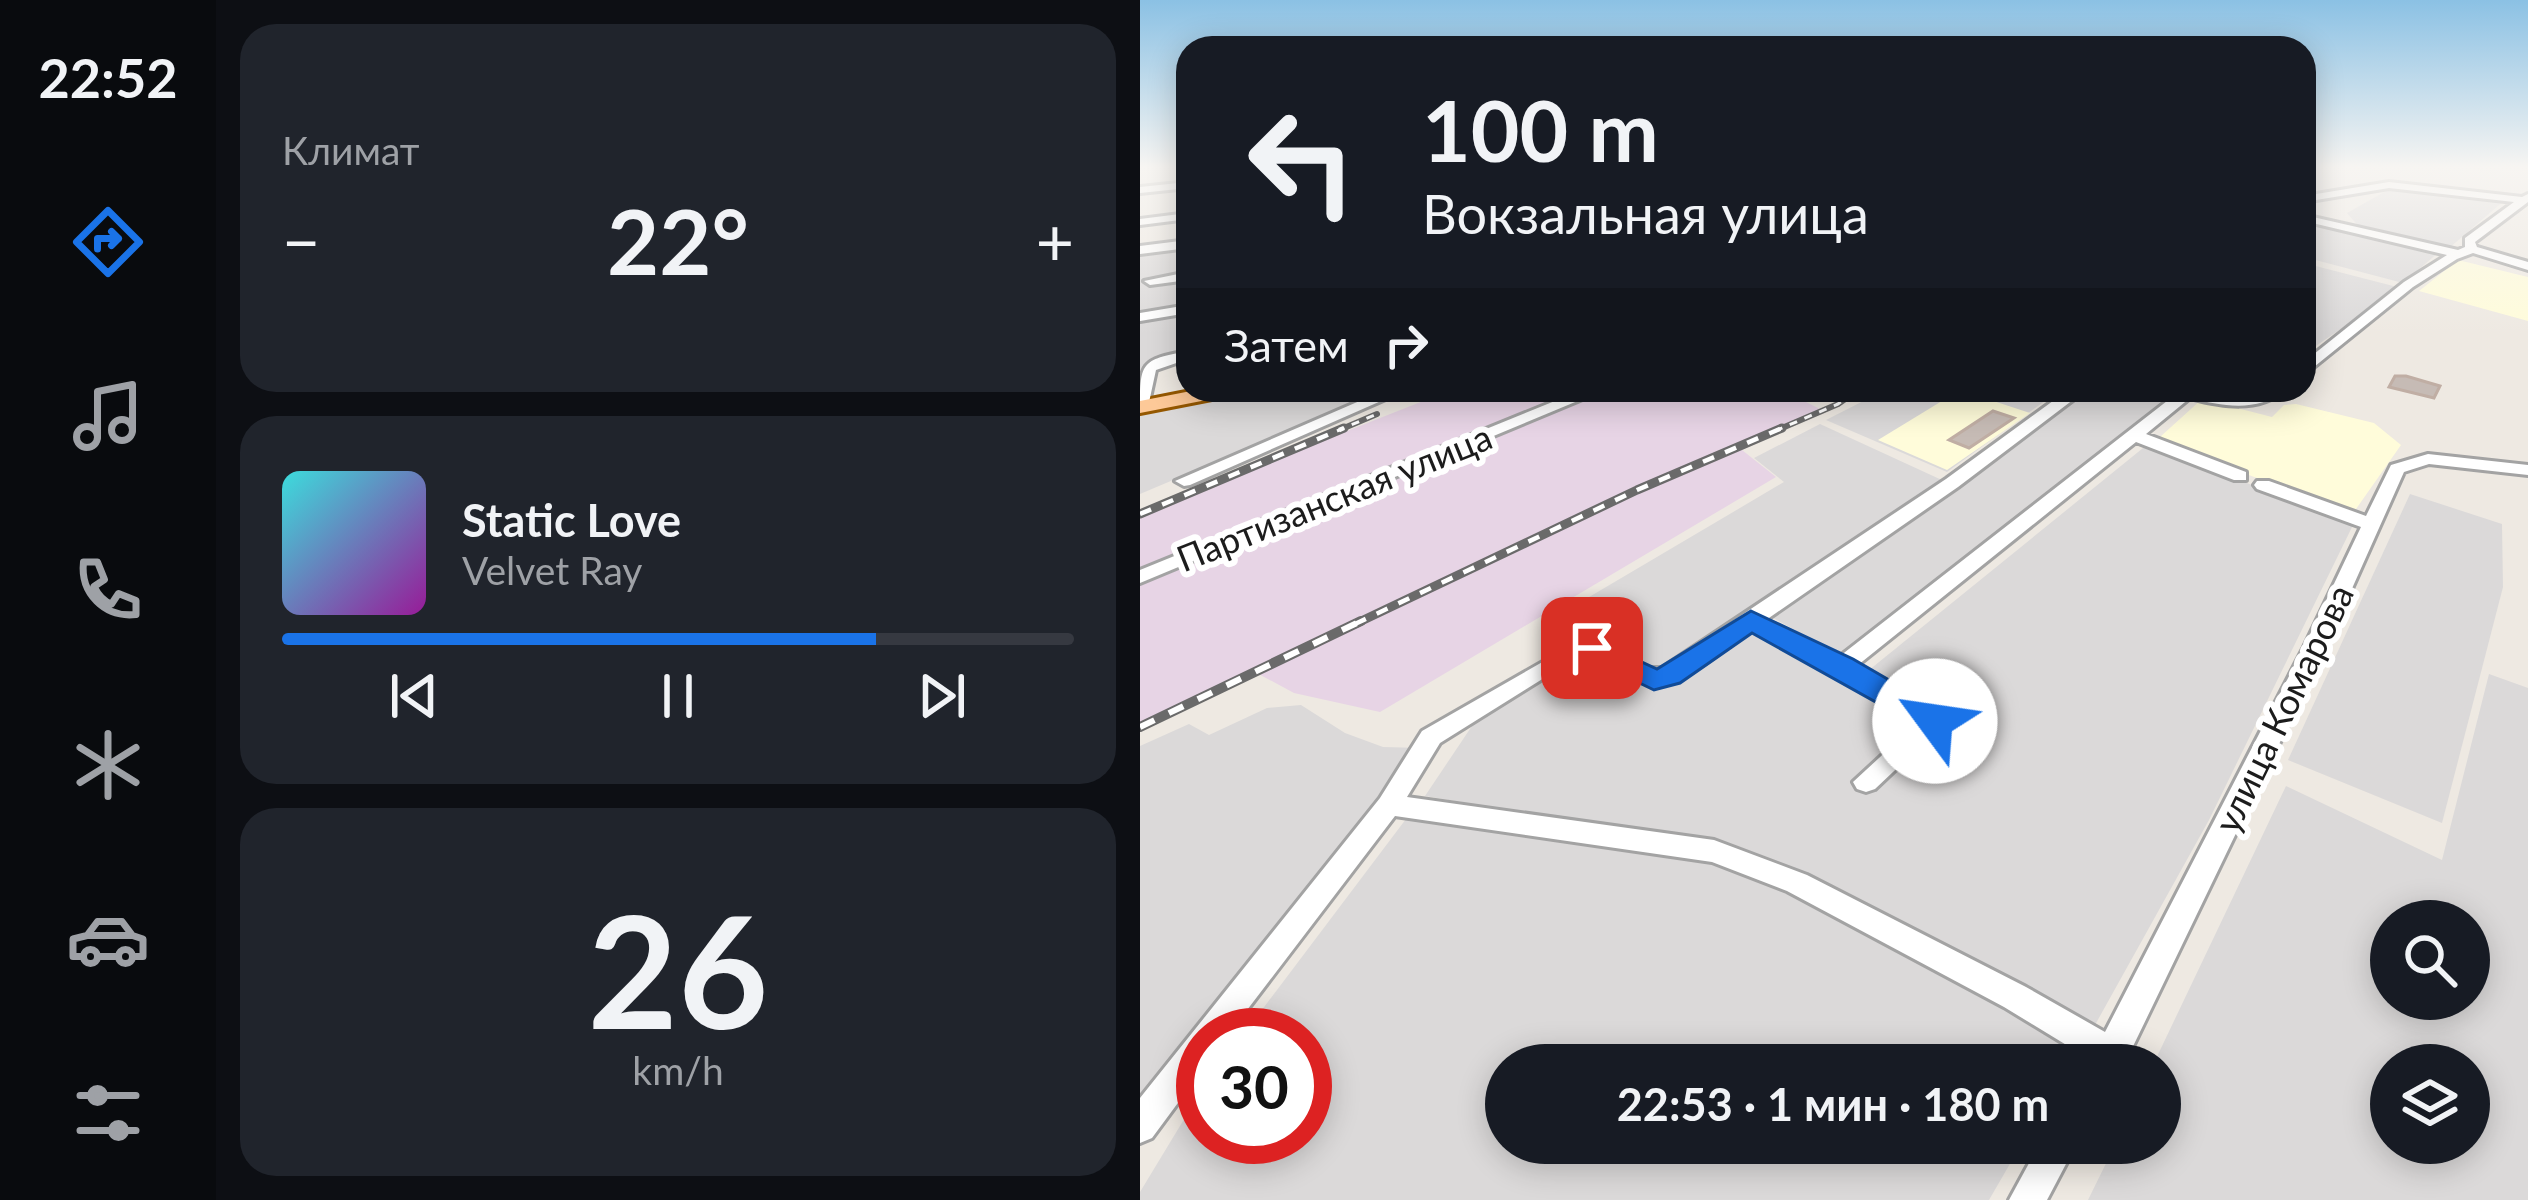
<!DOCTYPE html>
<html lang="ru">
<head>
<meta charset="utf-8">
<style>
	:root { --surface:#171b24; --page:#20242c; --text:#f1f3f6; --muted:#9ea1a6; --line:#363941; --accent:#1a73e8 }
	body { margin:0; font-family:Lato,sans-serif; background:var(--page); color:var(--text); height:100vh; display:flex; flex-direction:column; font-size:45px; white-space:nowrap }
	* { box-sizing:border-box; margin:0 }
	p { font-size:39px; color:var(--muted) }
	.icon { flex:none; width:66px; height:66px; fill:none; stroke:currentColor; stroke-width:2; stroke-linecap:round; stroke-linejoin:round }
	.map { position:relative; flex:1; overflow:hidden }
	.drawer { display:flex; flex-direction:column; gap:24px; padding:24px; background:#0d0f14; width:924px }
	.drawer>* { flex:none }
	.top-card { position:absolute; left:36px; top:36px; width:1140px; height:366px; border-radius:36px; box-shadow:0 6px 30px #0003; background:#171b24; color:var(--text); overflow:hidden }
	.fabs { position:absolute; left:1230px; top:900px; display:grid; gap:24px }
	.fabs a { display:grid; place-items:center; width:120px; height:120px; border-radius:50%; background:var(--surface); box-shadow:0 6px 30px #0003; font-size:60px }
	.speed { position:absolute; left:36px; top:1008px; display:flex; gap:24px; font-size:60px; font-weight:700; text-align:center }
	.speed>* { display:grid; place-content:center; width:156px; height:156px; border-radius:50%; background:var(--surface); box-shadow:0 6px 30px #0003; line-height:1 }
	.speed .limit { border:18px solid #d22; background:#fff; color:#111 }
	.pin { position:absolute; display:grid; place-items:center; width:102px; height:102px; color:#fff; margin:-51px; border-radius:24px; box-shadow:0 6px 18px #0006 }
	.me { position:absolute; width:132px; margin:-66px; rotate:301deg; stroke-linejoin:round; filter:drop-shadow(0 0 9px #0008) }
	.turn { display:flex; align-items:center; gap:42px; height:252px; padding:0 48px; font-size:54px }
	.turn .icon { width:156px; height:156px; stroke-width:2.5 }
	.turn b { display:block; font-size:84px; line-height:102px }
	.then { display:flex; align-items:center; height:114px; padding:0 48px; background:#0003; gap:24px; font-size:45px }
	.big { font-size:90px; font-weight:700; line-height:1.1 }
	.drawer .card { flex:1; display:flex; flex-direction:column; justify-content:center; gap:18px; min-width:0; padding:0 42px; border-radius:36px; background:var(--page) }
	.drawer .dial { align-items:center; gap:0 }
	.dial b { font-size:156px; line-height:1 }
	.song { display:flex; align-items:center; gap:36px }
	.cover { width:144px; height:144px; border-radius:18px; background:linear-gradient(135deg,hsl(180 70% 55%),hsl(300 70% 35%)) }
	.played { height:12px; border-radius:6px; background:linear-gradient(90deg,var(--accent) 75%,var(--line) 75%) }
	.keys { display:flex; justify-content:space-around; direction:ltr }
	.heat { display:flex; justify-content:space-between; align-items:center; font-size:66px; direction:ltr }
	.trip { position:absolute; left:345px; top:1044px; width:696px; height:120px; border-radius:60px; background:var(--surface); box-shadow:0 6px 30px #0003; font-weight:700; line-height:120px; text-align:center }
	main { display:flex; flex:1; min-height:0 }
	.tabs { display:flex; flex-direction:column; width:216px; justify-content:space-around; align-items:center; background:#090b0e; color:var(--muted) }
	.tabs .icon { width:84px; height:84px }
	.tabs .selected { color:var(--accent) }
	.tabs b { font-size:54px; color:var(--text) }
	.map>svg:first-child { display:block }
	.residential { fill:#dbd9d9; fill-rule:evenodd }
	.industrial { fill:#e7d4e5 }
	.education { fill:#fffcda }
	.building { fill:#c6bbb5; stroke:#c0aea4; stroke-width:3 }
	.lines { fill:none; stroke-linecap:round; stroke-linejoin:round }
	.minor-casing { stroke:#a3a3a3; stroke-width:6 }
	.major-casing { stroke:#955800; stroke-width:6 }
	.minor { fill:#fff; fill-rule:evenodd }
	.major { fill:#fdc998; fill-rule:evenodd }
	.rail-far2-casing { stroke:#6a6a6a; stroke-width:6 }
	.rail-far1-casing { stroke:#6a6a6a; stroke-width:9 }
	.rail-casing { stroke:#6a6a6a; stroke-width:10 }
	.rail-far2 { stroke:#fff; stroke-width:3; stroke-dasharray:8; stroke-linecap:butt }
	.rail-far1 { stroke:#fff; stroke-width:4.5; stroke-dasharray:12; stroke-linecap:butt }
	.rail { stroke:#fff; stroke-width:6; stroke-dasharray:16; stroke-linecap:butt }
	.route { fill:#1a73e8; stroke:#114b97; stroke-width:3 }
	.labels { text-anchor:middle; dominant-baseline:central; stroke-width:12; stroke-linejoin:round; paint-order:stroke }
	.street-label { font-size:36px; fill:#1c1c1c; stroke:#fff }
</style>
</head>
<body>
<main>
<nav class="tabs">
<b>22:52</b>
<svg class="icon selected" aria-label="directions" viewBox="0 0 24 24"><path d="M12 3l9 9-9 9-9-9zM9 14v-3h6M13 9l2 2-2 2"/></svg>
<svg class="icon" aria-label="music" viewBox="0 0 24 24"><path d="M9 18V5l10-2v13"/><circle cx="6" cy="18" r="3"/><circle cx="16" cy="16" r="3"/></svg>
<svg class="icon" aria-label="phone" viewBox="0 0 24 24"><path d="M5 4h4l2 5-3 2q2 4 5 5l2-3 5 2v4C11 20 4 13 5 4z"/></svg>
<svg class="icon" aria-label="climate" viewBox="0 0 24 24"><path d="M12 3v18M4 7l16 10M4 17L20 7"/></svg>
<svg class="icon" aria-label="car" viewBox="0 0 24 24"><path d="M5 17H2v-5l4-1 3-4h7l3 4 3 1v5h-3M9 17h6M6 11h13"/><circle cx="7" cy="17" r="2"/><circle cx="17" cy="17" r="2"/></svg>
<svg class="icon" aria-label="filters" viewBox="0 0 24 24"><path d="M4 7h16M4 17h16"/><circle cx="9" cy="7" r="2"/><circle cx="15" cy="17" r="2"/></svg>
</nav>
<section class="drawer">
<div class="card"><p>Климат</p>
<div class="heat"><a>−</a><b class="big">22°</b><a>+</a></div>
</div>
<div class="card">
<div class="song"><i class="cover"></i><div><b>Static Love</b><p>Velvet Ray</p></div></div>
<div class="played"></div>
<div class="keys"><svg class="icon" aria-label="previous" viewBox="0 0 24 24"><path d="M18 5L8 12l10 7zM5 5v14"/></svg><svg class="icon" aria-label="pause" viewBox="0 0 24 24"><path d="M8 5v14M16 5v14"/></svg><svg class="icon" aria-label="next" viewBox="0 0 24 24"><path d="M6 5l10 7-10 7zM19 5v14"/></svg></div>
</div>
<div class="card dial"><b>26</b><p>km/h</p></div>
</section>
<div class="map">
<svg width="1388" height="1200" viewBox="0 0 1388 1200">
	<rect width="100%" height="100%" fill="#eee9e2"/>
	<g class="residential">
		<path d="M1255,186L1366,199L1308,249L1221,229L1207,213Z"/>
		<path d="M1164,220L1300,251L1263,283L1164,257Z"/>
		<path d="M48,249V306L0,313V255Z"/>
		<path d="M1164,263L1261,288L1164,354Z"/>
		<path d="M48,312V352L9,360L0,371V320Z"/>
		<path d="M105,390H246L0,494V411Z"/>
		<path d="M745,390H920L807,472L686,420Z"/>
		<path d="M949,390H1016L1040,397L707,658L631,617Z"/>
		<path d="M680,424L804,481L521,676L422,613L644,482L614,458Z"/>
		<path d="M1008,444L1213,525L1069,820L955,1025L665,878L572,844L285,796L338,717L425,661L458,655L512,686L544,677L619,630L718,679Z"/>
		<path d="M1270,494L1362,524L1363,587L1302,823L1148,760Z"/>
		<path d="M1349,674L1388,688V1200H948L976,1143H1020V1065H1013L1146,786L1302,860ZM1251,921H1329V999H1251ZM1251,1065H1329V1143H1251Z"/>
		<path d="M161,705L205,733L243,747L282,748L0,1094V746L49,724L69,735L127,708Z"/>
		<path d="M269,815L573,857L803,967L936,1047L926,1065H366V1143H882L849,1200H0V1192L63,1088V1137H165V1035H103Z"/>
	</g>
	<path class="industrial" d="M311,390H642L684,411L602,450L636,477L240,712L154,693L113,671L0,725V513Z"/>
	<g class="education">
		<path d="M1318,260L1388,277V321L1279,291Z"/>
		<path d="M820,390L890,413L807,470L738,440Z"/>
		<path d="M1062,399L1132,417L1144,405L1156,404L1234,423L1261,445L1216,509L1193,506L1036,448L1020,437Z"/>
	</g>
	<g class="building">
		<path d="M1255,376H1266L1300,386L1294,398L1249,387Z"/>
		<path d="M853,411L874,418L829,448L809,440Z"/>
	</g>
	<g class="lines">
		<g class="minor-casing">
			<g id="minor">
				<path d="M48,182V188L0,193V187Z"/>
				<path d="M1249,182L1382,197L1388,194V202L1335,242L1337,247L1388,262V270L1333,253L1317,259L1273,287L1164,375V362L1264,282L1307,255L1164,221V215L1318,250L1325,247V238L1374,202L1249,188L1164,202V196Z"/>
				<path d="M48,213V219L0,225V219Z"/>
				<path d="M48,240V248L0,254V246Z"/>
				<path d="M48,272V280L10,285L4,281Z"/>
				<path d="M48,305V313L0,321V313Z"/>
				<path d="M48,351V359L16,370L8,407L0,412C0,362 0,360 48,351Z"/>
				<path d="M245,390H266L50,485L44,486L35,481Z"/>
				<path d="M442,390H464L0,583V570Z"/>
				<path d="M928,390H946L818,487L626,620L700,656L1036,394L1030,390L1102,397L1126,390H1145C1118,413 1082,406 1050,398L1006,434L1106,472V480H1094L996,442L718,665L804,715L807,721L735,789L726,792L717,789L713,782L778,722L694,671L611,630C577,653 537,696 494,680C476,674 461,662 444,653L300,743L267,797L574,840L667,875L886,987L965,1032L1163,649L1221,527L1117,489L1114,485L1117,481H1129L1226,516L1251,465L1288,454L1388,465V475L1289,464L1264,472L1185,649L984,1065H949L951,1060L864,1007L647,891L572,862L255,816L88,1035H63V1069L12,1138L0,1143V1098L240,798L282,731L434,644L442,646L452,641L460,643L507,668H522L806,479Z"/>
				<path d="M900,1143H937L907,1200H869Z"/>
			</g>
		</g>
		<g class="major-casing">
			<path id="major" d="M56,390H97L87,396L0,413V401Z"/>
		</g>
		<use href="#minor" class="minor"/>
		<use href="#major" class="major"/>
		<g class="rail-far2-casing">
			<g id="rail-far2">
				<path d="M197,431L237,414"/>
				<path d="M635,431L698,404L718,390"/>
			</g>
		</g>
		<g class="rail-far1-casing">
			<g id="rail-far1">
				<path d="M0,514L204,428"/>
				<path d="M215,624L497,490L642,428"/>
			</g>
		</g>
		<g class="rail-casing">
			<path id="rail" d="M0,727L221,621"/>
		</g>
		<use href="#rail-far2" class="rail-far2"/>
		<use href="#rail-far1" class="rail-far1"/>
		<use href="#rail" class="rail"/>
	</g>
	<linearGradient id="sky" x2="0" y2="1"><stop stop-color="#8bc1e4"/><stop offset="0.5" stop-color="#f7f5f2"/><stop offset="1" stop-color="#f7f5f2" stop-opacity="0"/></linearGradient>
	<rect width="1388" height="334" fill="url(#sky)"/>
	<path class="route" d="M611,611L713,659L806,713L811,721L806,729H784L612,633L540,683L514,690L442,655L437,648L452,639L517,669Z"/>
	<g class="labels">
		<g class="street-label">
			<text transform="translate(194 497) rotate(-22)">Партизанская улица</text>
			<text transform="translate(1143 708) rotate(-64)">улица Комарова</text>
		</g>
	</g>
</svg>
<div class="fabs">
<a><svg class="icon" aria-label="search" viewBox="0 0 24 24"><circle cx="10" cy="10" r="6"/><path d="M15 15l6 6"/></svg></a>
<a><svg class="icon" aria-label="layers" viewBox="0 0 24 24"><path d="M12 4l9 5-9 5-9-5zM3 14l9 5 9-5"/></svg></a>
</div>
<div class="speed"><div class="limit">30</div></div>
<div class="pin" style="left:452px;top:648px;background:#d93025"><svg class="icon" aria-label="arrive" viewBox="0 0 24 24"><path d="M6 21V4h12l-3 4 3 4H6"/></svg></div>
<svg class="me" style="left:795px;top:721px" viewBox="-20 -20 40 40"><circle r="19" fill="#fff"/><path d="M0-13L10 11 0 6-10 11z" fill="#1a73e8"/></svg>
<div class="trip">22:53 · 1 мин · 180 m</div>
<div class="top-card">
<div class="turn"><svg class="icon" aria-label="left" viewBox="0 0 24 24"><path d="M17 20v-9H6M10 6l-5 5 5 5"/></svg><div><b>100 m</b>Вокзальная улица</div></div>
<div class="then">Затем<svg class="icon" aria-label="right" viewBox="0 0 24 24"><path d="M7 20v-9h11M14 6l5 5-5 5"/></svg></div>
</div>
</div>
</main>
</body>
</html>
